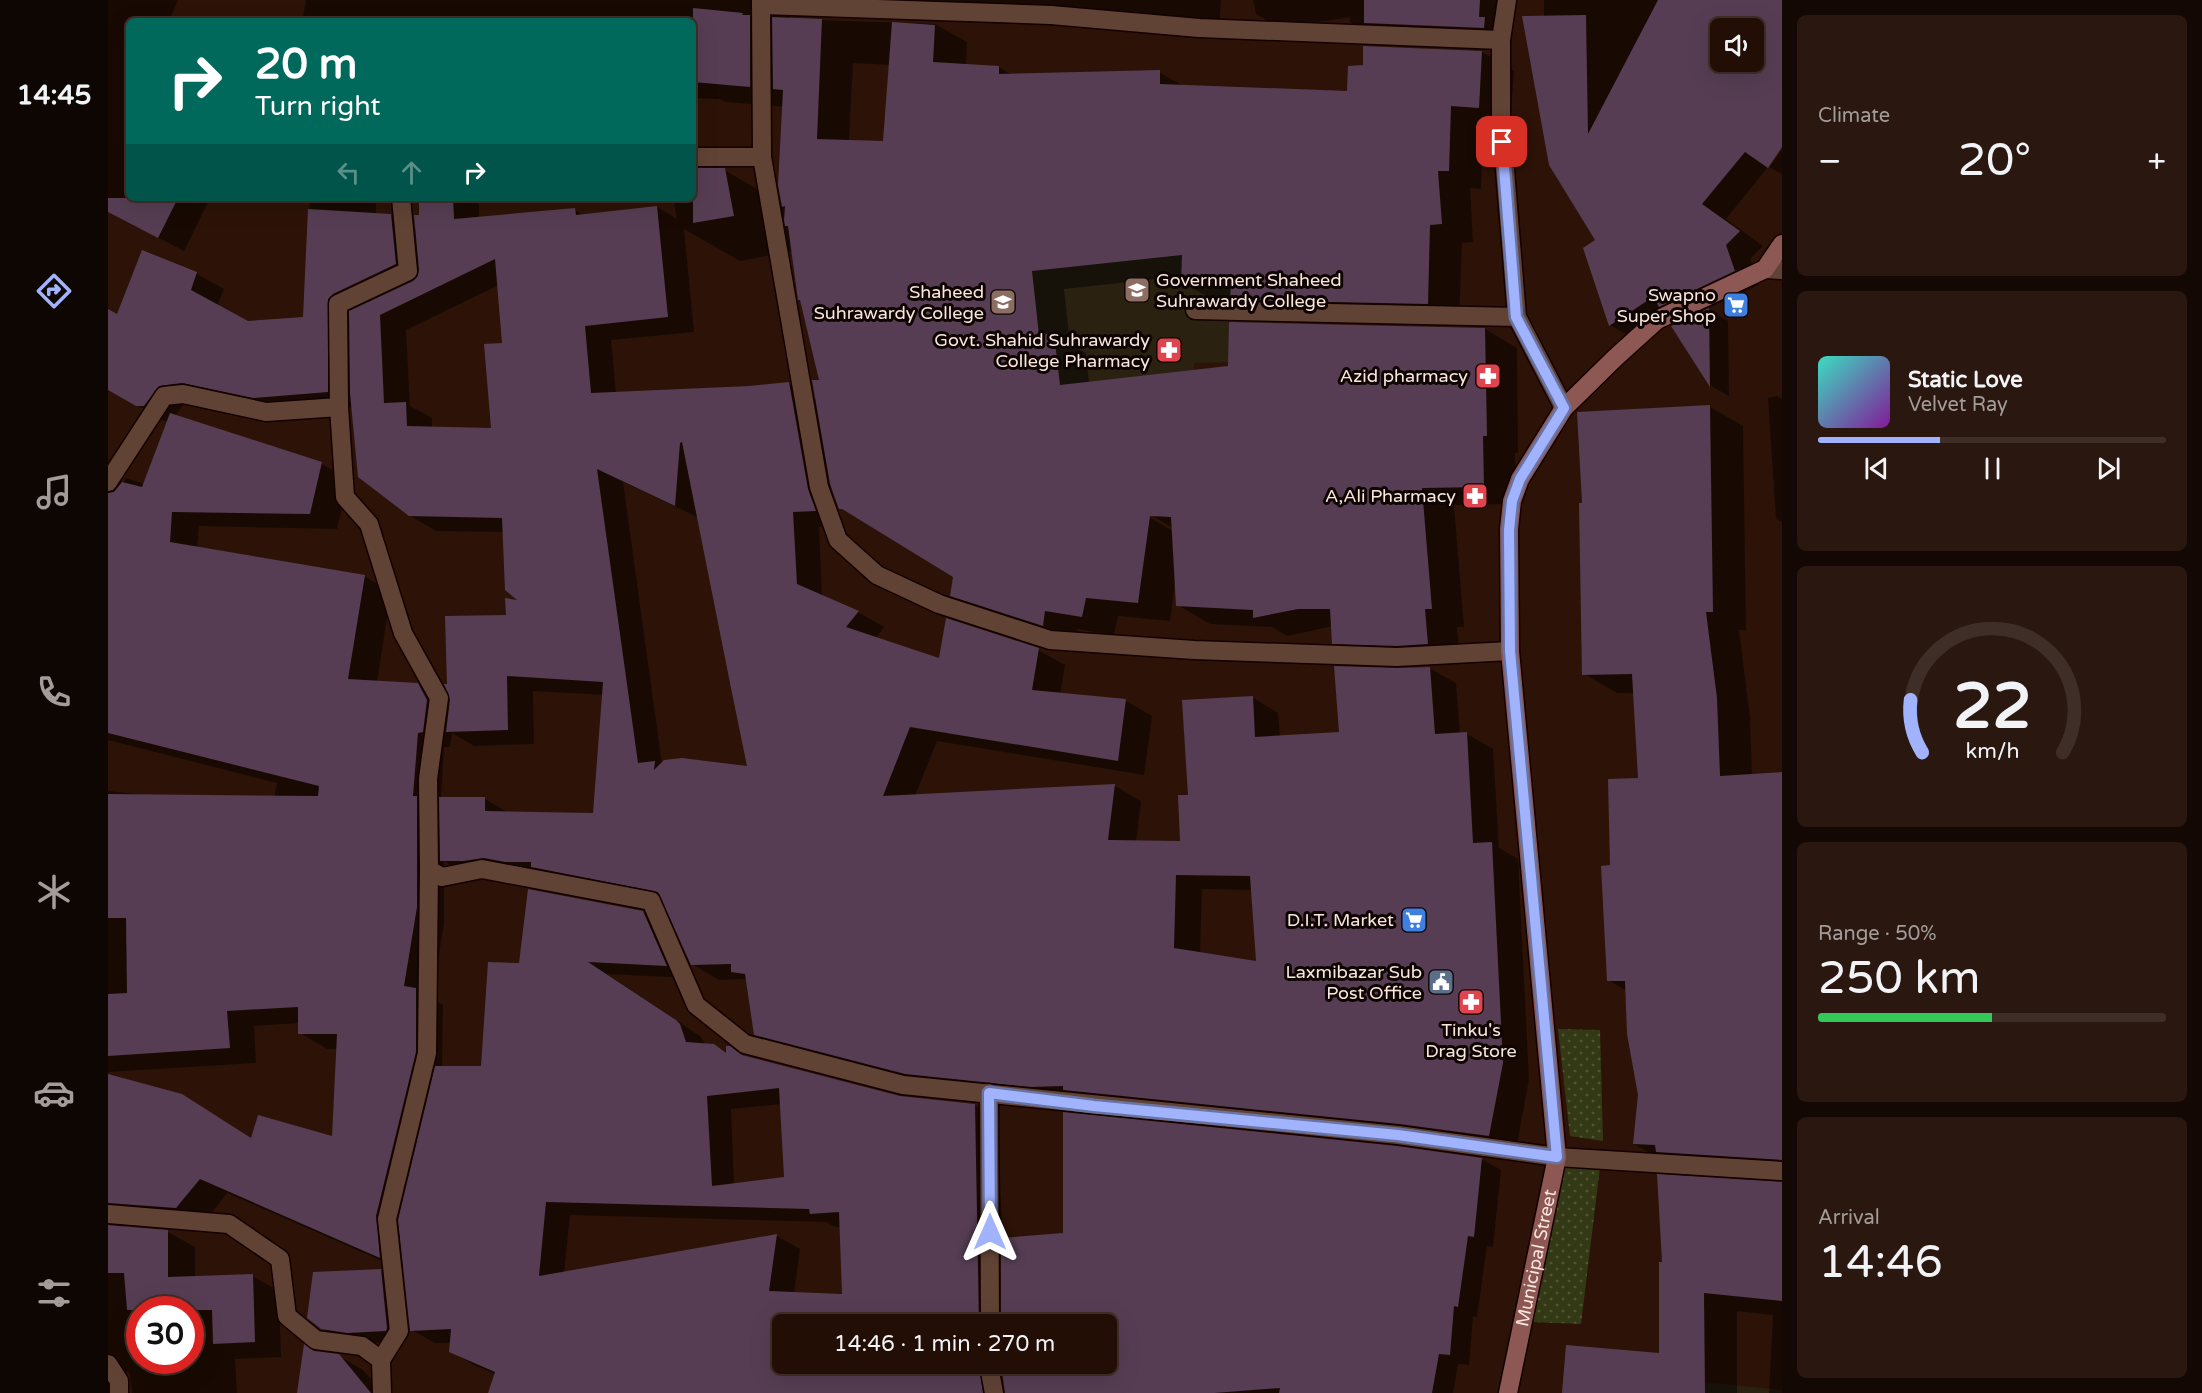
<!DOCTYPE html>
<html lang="en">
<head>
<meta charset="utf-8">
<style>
	:root { --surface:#220e05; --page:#2a170f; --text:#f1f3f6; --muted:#a29c9a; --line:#3f2e27; --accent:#a1b3fd }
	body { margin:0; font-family:"Varela Round",sans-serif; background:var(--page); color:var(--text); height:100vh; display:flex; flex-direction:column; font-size:22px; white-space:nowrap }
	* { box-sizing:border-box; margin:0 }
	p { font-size:20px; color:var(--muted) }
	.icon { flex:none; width:33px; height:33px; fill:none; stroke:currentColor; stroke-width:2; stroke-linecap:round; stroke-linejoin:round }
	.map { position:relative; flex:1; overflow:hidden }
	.side { display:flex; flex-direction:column; gap:15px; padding:15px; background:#130803; width:420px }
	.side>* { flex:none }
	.banner { position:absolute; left:18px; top:18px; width:570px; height:183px; border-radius:9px; box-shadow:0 6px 24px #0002,0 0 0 2px var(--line); background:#00695c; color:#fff; overflow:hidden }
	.controls { position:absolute; left:1602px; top:18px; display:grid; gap:12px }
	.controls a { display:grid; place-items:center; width:54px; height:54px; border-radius:9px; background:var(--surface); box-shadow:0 6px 24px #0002,0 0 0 2px var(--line); font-size:30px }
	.speed { position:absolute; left:18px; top:1296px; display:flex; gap:12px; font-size:30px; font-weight:700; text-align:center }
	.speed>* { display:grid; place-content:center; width:78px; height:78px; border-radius:50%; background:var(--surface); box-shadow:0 6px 24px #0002,0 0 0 2px var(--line); line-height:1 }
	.speed .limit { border:9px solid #d22; background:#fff; color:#111 }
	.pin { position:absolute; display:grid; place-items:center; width:51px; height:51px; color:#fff; margin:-26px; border-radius:12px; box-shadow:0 3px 9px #0006 }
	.me { position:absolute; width:66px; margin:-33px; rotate:0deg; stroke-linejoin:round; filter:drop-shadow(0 0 4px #0008) }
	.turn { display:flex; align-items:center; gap:21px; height:126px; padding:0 30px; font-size:27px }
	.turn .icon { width:78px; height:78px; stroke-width:2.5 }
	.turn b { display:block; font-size:42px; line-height:51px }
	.lanes { display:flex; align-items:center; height:57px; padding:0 30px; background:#0003; justify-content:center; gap:30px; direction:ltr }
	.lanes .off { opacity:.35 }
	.big { font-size:45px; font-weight:600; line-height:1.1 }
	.side .tile { flex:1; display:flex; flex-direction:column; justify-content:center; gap:9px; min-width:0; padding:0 21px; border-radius:9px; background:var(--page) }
	.side .dial { align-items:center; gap:0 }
	.dial svg { height:156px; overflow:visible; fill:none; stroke:var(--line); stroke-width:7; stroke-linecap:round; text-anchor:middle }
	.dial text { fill:var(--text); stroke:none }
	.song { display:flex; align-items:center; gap:18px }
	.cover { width:72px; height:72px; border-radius:9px; background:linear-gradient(135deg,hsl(170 70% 55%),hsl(290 70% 35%)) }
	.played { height:6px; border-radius:3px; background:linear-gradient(90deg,var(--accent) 35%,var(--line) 35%) }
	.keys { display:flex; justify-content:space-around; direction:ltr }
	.heat { display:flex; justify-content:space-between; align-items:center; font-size:33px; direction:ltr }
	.charge { height:9px; border-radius:4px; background:linear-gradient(90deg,#34c759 50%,var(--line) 0) }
	.trip { position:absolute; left:664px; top:1314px; width:345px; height:60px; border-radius:9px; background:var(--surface); box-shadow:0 6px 24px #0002,0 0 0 2px var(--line); font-weight:600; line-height:60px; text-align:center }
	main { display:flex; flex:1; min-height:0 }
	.menu { display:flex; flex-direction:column; width:108px; justify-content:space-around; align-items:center; background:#0e0602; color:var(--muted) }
	.menu .icon { width:42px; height:42px }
	.menu .on { color:var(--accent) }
	.menu b { font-size:27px; color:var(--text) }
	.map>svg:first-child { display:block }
	.education { fill:#2a2111 }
	.park { fill:url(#park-dots) }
	.shadow { fill:#0007; fill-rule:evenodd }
	.building { fill:#563d53; fill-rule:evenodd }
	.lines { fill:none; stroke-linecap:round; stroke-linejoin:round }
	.street-casing { stroke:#140100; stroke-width:21 }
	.secondary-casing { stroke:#140100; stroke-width:21 }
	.street { stroke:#614335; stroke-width:18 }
	.secondary { stroke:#8d5754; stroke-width:18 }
	.route-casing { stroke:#6974a4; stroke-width:15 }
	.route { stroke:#a1b3fd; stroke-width:10 }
	.labels { text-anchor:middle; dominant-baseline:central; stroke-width:6; stroke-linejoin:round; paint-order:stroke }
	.poi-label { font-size:18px; fill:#f9e6dd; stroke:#0e0402; text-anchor:end }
	.street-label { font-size:18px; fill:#f9e6dd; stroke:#0e0402 }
</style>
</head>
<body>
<main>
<nav class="menu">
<b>14:45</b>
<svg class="icon on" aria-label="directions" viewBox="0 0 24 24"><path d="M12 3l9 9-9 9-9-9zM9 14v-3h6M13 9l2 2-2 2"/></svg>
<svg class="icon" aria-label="music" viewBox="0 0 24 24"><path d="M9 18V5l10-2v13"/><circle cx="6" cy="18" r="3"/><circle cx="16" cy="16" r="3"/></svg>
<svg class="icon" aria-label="phone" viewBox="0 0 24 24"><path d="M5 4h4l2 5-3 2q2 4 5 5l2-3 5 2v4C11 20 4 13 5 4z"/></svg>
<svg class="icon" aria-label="climate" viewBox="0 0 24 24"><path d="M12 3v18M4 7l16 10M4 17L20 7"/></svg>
<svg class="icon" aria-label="car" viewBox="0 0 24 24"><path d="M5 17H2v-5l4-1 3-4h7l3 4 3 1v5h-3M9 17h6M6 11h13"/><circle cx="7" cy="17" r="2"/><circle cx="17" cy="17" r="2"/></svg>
<svg class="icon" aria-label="filters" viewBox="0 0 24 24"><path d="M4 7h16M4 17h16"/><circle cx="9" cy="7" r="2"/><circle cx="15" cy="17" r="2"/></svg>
</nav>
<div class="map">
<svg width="1674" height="1393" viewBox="0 0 1674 1393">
	<defs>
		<pattern id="park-dots" width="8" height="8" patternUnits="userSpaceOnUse" patternTransform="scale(1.5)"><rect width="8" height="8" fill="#343915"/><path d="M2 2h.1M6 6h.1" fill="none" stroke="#525637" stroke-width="1.8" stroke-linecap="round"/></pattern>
	</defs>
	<rect width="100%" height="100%" fill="#2d1307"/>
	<g class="education">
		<path d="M1205,141L1191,361L1086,363V459L881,478L909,208Z"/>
		<path d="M1566,1379L1674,1390V1393H1565Z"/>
	</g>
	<g class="park">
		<path d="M1450,1029L1492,1030L1495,1141L1462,1136Z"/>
		<path d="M1493,1159L1473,1324L1423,1322L1454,1168Z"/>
	</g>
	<g class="shadow">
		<path d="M0,0H70L61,21H21V198H102L76,251L0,212Z"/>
		<path d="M196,0H1113L1111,32L686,11L680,19L827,24L859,42L858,66L891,67L905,76L1051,72L1077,87L1241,92L1256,67L1257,47L1374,52L1406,71L1402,125L1375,124L1373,189L1362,188L1365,242L1354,243L1351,321L1156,317L1129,302L1107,301L1075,283V276L956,289L962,344L978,353L981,383L1121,368L1377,329L1409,348L1410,453H1407L1408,504L1346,505L1356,627H1349L1352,662L1258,661L1226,643L1225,626L1179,636L1164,627L1102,624L1070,605L1067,584L1062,621L1010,616L1006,635L969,629L967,643L876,614L844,595L847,576L732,508L724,487H723L726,505L733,525L711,527L714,596L750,612L776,627L767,639L833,660L930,650L957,665L952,694L1018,701L1044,716L1036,775L829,741L807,796L1007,786L1033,801L1028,842H1073L1081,797L1144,697L1170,713L1172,737L1232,734L1289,670L1321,668L1348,683L1352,734H1359L1385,749L1391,848L1410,859L1421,1079L1408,1150L825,1088L674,1049L647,1034L640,981L637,979L611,980L584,964L556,902L450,881L360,875L336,861V923L324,998L335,1005L334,1067H375L412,965L535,912L559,926L581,978L499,974L592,1036L598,1045L619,1054L621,1048L638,1058L792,1097L866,1105L890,1119L894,1233L888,1324H675V1364H886L884,1393H432L366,1365L342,1351L343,1343H327L304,1330L297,1271L119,1193L96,1223L18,1222L17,1228L60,1232L87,1247V1278L144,1276L171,1291L173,1357L127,1359L129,1393H24L22,1375L20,1371L16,1375L15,1382L22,1393H0V1228H5L0,1224V1075L144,1139L226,1138L230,1049H219L192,1033V1023L146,1026L148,1063L0,1072V791L164,809L169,783L0,740V474L15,483L18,478L37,484L61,421H56L0,388V310L10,316L35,252L89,274L116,289L109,306L140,322L196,318L202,198H268V214L283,215L309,230L313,217L312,198H361L371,204V218L466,210L477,216L549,207L569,219L565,198H585V168L616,170L675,204L676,107L618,102L612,99L585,98V21H194L198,1ZM745,63L782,65L776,141H741ZM576,229L632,261L685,251L713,381L709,400L681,384L508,393L503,340L586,332ZM391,285L396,344L385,429L324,428V418L302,406L298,330ZM78,401L173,412L245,407L301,515L328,531L396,532L415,603L399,616L342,710L337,700L309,684L269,682L283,592L256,576L89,548L91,526L229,529L241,479L214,464L67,416ZM515,482L591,518L641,768L554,764ZM1036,511L1065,528V531L1034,513ZM425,691L496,695L486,814L401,813L377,799L333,798L336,747H342L344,733L366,746L426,744ZM1094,889L1145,890L1150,963L1092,954ZM673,1104L678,1178L626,1184L623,1109ZM462,1215L718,1222L727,1227H733L735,1296L686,1294L692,1249L669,1236L456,1273ZM32,1310H82V1360H32Z"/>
		<path d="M1145,0H1396L1401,32L1266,36L1242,22V17L1172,28L1148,14Z"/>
		<path d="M1436,0H1674V144L1658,167H1660L1618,219L1655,246L1642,259L1651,285L1599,309L1620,321L1621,396L1603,386L1565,326L1578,320L1565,313L1526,339L1502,325L1489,240L1436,17ZM1612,28H1646V62H1612Z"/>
		<path d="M1674,150V174L1661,167Z"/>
		<path d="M1669,396L1674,399V522L1668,519L1660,398Z"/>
		<path d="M1602,407L1635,426L1638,630H1631L1642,718L1644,775L1674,773V1176L1559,1163L1526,1144L1532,1095L1519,991L1500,980L1503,866L1531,779L1526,693H1509L1476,674Z"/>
		<path d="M1373,1159L1393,1170L1385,1247L1379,1246L1369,1317L1365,1316L1361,1365L1350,1364L1345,1393H914L911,1364H999V1324H906L896,1240L956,1235Z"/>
		<path d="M1674,1184V1393H1661L1665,1315L1629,1311V1393H1455L1553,1355L1552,1264Z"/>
		<path d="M273,1271L292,1282L297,1342L259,1343L234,1340L214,1328Z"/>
		<path d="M207,1353L231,1356L255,1370L275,1393H191Z"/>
	</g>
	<g class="building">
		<path d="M1256,0H1372L1371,17H1377L1376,28L1256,23Z"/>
		<path d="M1550,0H1674V147L1660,168L1637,152L1594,204L1632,231L1618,245L1627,271L1551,307L1545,297L1501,326L1475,248L1487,240L1441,165L1414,16L1478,15L1480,134ZM1612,28H1646V62H1612Z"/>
		<path d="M585,8L635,13L634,15H642V87L585,82Z"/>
		<path d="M664,17L714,19L709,139L775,141L784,22L827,25L825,62L891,66V74L1052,70V84L1239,91L1240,66L1255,65V46L1374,51L1371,108L1343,106L1341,171H1330L1334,224L1322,225L1320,304L1122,300L1123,285L1073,283L1074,255L924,271L931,335L946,333L952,385L1120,366L1121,322L1377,328L1379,436H1375L1376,487L1314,488L1324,609H1317L1320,644L1289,646L1224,644L1222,609H1190L1145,618V610L1068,606L1063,517L1042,516L1030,603L978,598L974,617L937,611L935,626L842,596L845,577L734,509H731L722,484L704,380H711L692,300H690L680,226H677L676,220L677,206L674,207L670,185L675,90L665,89Z"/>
		<path d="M585,168H617L626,216L585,223Z"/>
		<path d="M0,198H70L50,238L0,212Z"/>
		<path d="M311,198H345L346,219L467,208L468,215L549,206L560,317L477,326L483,393L641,386L681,382L700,489L708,511L685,512L689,584L751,611L738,627L831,658L838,618L931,648L924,690L1018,699L1010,761L802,727L775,796L1007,784L1000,840L1072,841L1070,795H1080L1074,700L1145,696L1147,737L1231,732L1226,666L1289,668L1322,667L1327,734L1359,732L1365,843L1384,842L1395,1063L1381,1136L1291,1124L955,1090V1086L923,1087L797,1074L646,1035L637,974L623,972V964L583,965L550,892L423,867V862H397L376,858L355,861H332L331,797H377V811L485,813L495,682L399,676L400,730L338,732L342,700L336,684H339L337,616L398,615L397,598L409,600L397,590L394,518L301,516L250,477L242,393L241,311L305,281L309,277L311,270L306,215H311ZM387,259L394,343L376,344L383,428L299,426L298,402L276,403L272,315ZM574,442L623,688L639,766L574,758L556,760L546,770L547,761L530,763L489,469L567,506L572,443ZM1068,875L1142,876L1148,961L1066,948Z"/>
		<path d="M200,209L283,214L288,264L225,294L220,299V392L145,398L74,383L51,386L36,406H28L0,390V309L9,314L34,250L89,272L83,290L140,321L195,317Z"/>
		<path d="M1601,308L1602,387L1563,326Z"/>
		<path d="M1602,405L1605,612H1598L1609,698L1612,776L1674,772V1160L1548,1152L1547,1145L1525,1144L1530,1095L1519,1034L1517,981H1499L1493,866L1502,865L1500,779L1530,778L1524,674L1474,675L1471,503H1474L1469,412Z"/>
		<path d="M62,413L214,462L202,514L64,512L62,542L257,575L240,679L310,683L319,700L315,732L310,733L305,796H309V907L296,986L308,988V1052L268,1216L272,1258L92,1179L68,1208L0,1203V1074L74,1094L143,1138L150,1115L224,1136L229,1034H190V1007L119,1011L122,1048L0,1056V994L19,993L18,918H0V794L210,796L211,786L0,733V493L6,492L14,482L34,487Z"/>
		<path d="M420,889L535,911L559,966L480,962L568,1020L572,1024L578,1042L606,1044L618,1053V1046H622L634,1055L792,1096L867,1104L871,1324H675V1364H871L875,1393H380L387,1372L341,1352L343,1329L302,1331L290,1220L327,1066H373L380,962L411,963ZM671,1088L676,1177L604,1186L599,1096ZM438,1202L701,1209L702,1214L731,1212L734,1294L661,1291L669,1234L431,1276Z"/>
		<path d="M955,1112L1289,1146L1374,1158L1366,1237L1360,1236L1350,1307L1346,1306L1342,1355L1331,1354L1324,1393H1171L1172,1388L1106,1393H897L893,1364H999V1324H893V1238L955,1233Z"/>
		<path d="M1549,1174L1674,1182V1301L1596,1293L1597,1393H1454L1458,1345L1551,1353V1262H1554Z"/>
		<path d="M0,1225L60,1230V1277L145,1274L147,1342L105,1344L104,1310H19L16,1273H0Z"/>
		<path d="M273,1269L279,1328L278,1331L239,1333L213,1329L199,1318L205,1272Z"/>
		<path d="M196,1344L206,1351L231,1354L263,1393H189Z"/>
	</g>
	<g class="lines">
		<g class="street-casing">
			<g id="street">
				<path d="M653,0L654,157L711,487L730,540L769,575L831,604L942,640L1086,650L1289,657L1402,651"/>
				<path d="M1399,0L1393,40V121L1409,317L1456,408"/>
				<path d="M653,5L943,15L1091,28L1393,40"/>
				<path d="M585,157H654"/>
				<path d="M1657,269L1674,270"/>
				<path d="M1087,310L1409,317"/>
				<path d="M231,407L237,497L261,524L295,633L331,698L320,779L321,870L334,877L374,869L543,901L588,1005L637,1044L795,1085L1290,1135L1449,1157L1674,1171"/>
				<path d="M0,482L56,396L75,394L158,412L231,407L230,304L300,271L293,198"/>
				<path d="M881,1093L882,1324"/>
				<path d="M0,1214L121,1224L172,1259L179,1316L208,1340L254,1346L273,1360L274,1393"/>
				<path d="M273,1360L291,1331L279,1219L319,1053L321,870"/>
				<path d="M0,1364L11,1381V1393"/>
				<path d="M882,1364L883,1377L886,1393"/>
			</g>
		</g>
		<g class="secondary-casing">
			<g id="secondary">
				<path id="s1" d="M1400,1393L1449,1157L1402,651L1401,529L1404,501L1412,479L1456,408L1507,358L1549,320L1657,269L1674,244"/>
			</g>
		</g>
		<use href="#street" class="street"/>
		<use href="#secondary" class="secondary"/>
	</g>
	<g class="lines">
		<g class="route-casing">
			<path id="route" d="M882,1232L881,1093L986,1106L1290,1135L1449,1157L1402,651L1401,530L1404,501L1412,479L1456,408L1408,317L1394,142"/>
		</g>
		<use href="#route" class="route"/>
	</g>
	<defs>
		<g id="university-square" transform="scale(1.35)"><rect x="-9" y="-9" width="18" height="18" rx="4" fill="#8d6e63" stroke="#0e0402"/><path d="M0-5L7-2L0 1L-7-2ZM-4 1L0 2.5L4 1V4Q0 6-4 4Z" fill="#fff"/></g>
		<g id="supermarket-square" transform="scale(1.35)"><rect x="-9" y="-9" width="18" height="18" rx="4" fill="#3f7fe0" stroke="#0e0402"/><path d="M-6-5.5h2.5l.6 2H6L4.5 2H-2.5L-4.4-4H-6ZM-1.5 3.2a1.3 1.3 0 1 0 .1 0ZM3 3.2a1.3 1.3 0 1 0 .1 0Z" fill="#fff"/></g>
		<g id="pharmacy-square" transform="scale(1.35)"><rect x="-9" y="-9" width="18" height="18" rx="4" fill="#e0444e" stroke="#0e0402"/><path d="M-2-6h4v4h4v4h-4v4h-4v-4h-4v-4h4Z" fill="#fff"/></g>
		<g id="civic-square" transform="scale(1.35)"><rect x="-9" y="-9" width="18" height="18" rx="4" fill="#5c6f8a" stroke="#0e0402"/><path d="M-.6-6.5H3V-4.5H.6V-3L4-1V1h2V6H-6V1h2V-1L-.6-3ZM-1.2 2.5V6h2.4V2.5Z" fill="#fff"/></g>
	</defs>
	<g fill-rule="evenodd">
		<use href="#university-square" x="1029" y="290"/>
		<use href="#university-square" x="895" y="302"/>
		<use href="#supermarket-square" x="1628" y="305"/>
		<use href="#pharmacy-square" x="1061" y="350"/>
		<use href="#pharmacy-square" x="1380" y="376"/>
		<use href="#pharmacy-square" x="1367" y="496"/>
		<use href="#supermarket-square" x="1306" y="920"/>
		<use href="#civic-square" x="1333" y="982"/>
		<use href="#pharmacy-square" x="1363" y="1002"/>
	</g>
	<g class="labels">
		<g class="poi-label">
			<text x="1048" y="280" text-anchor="start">Government Shaheed<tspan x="1048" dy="21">Suhrawardy College</tspan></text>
			<text x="876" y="292">Shaheed<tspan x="876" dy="21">Suhrawardy College</tspan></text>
			<text x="1608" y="295">Swapno<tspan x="1608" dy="21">Super Shop</tspan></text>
			<text x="1042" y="340">Govt. Shahid Suhrawardy<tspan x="1042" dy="21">College Pharmacy</tspan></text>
			<text x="1360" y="376">Azid pharmacy</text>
			<text x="1348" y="496">A,Ali Pharmacy</text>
			<text x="1286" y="920">D.I.T. Market</text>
			<text x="1314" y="972">Laxmibazar Sub<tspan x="1314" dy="21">Post Office</tspan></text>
			<text x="1363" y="1030" text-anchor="middle">Tinku's<tspan x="1363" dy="21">Drag Store</tspan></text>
		</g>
		<g class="street-label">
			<text stroke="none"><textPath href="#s1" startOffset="138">Municipal Street</textPath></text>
		</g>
	</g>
</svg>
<div class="controls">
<a><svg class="icon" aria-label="sound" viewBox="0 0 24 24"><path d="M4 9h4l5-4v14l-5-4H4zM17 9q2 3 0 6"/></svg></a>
</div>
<div class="speed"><div class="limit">30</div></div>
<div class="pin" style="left:1394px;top:142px;background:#d93025"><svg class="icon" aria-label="arrive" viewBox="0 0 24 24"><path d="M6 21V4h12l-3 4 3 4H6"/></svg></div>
<svg class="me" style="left:882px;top:1232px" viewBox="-20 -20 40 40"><path d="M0-17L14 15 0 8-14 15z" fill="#a1b3fd" stroke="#fff" stroke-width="4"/></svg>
<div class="trip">14:46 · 1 min · 270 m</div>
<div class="banner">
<div class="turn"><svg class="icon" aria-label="right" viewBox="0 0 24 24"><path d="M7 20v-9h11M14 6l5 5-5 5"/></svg><div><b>20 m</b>Turn right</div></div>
<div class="lanes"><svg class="icon off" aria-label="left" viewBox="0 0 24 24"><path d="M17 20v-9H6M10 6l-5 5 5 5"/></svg><svg class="icon off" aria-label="ahead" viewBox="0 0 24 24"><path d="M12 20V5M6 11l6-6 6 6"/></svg><svg class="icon" aria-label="right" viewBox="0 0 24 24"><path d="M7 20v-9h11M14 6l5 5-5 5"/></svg></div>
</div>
</div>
<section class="side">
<div class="tile"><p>Climate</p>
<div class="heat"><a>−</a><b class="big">20°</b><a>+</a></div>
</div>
<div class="tile">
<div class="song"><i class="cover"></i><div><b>Static Love</b><p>Velvet Ray</p></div></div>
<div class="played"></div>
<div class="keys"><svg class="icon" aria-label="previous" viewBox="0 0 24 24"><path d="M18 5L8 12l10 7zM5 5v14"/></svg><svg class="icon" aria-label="pause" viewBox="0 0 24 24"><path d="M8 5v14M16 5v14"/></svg><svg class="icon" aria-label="next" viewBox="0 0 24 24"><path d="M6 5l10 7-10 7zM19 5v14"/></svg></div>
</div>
<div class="tile dial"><svg viewBox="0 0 100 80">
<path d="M14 69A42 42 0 1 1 86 69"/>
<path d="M14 69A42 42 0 0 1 8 42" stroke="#a1b3fd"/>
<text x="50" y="56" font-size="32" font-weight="700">22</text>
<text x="50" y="72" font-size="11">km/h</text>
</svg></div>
<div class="tile"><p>Range · 50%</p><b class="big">250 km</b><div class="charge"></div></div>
<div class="tile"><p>Arrival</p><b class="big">14:46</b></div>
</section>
</main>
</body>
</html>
